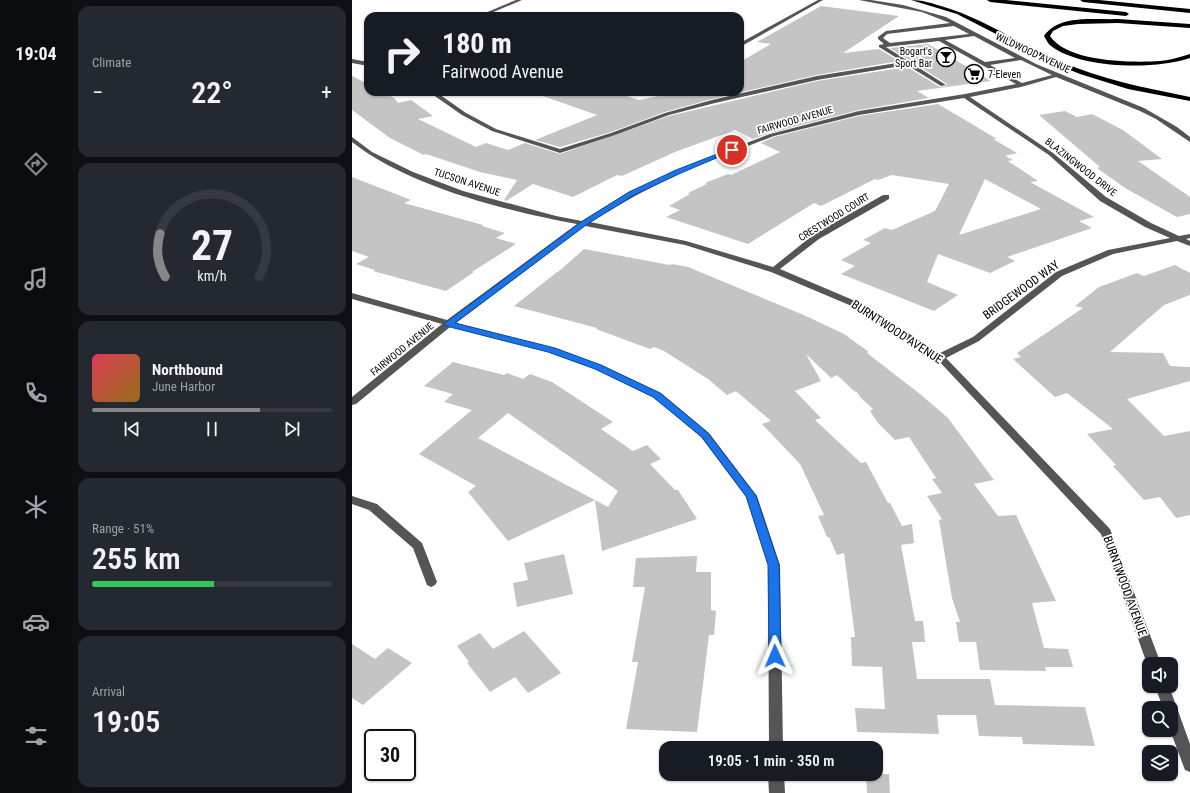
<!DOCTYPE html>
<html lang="en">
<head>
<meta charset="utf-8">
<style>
	:root { --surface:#171b24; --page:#242831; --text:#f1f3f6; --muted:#9ea1a6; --line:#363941; --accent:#858687 }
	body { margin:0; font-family:"Roboto Condensed",sans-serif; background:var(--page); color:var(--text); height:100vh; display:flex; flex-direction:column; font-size:15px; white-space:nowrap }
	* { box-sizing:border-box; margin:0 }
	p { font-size:13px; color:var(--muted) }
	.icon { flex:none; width:22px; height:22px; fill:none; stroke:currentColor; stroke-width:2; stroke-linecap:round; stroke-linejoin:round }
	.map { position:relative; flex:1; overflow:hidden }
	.drawer { display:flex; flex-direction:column; gap:6px; padding:6px; background:#0d0f14; width:280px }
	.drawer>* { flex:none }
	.top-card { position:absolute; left:12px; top:12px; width:380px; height:84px; border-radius:12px; box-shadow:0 1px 3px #0004; background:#171b24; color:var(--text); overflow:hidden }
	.controls { position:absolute; left:790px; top:657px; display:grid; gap:8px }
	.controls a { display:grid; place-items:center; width:36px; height:36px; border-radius:8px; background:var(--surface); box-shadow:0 1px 3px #0004; font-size:20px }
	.speed { position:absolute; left:12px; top:729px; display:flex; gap:8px; font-size:20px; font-weight:700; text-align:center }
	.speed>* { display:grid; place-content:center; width:52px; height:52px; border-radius:50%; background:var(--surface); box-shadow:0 1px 3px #0004; line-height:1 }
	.speed .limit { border:2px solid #111; border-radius:6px; background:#fff; color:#111 }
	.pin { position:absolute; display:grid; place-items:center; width:34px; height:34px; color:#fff; margin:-17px; border:2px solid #fff; border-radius:50%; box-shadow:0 1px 4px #0007 }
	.me { position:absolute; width:44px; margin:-22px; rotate:359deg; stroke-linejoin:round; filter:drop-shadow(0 0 3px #0008) }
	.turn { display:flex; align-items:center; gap:14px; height:84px; padding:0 12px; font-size:18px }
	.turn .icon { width:52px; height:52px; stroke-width:2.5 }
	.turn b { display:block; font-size:28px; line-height:34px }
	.big { font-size:30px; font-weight:600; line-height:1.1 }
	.drawer .card { flex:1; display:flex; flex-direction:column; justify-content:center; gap:6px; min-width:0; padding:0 14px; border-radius:12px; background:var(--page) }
	.drawer .dial { align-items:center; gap:0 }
	.dial svg { height:104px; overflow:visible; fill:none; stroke:var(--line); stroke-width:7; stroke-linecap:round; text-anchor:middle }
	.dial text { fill:var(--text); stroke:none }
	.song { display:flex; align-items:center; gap:12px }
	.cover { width:48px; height:48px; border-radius:6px; background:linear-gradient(135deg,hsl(350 70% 55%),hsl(40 70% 35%)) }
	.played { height:4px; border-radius:2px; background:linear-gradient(90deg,var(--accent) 70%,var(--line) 70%) }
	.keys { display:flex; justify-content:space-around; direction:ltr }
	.heat { display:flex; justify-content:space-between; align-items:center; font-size:22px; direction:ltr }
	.charge { height:6px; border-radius:3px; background:linear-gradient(90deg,#34c759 51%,var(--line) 0) }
	.trip { position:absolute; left:307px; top:741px; width:224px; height:40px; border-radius:12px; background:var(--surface); box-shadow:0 1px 3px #0004; font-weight:600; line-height:40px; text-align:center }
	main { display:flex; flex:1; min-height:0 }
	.dock { display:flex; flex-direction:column; width:72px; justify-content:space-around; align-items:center; background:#090b0e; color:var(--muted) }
	.dock .icon { width:28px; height:28px }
	.dock .active { color:var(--accent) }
	.dock b { font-size:18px; color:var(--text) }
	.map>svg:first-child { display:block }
	.building { fill:#c4c4c4; fill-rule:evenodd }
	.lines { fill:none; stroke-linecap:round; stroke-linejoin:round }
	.minor { fill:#555; fill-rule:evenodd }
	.highway { fill:#000; fill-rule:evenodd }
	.route { fill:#1a73e8; stroke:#114b97 }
	.labels { text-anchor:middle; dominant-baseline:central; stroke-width:3.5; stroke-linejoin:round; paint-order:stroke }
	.far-poi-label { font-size:10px; fill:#000; stroke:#fff; text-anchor:end }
	.far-street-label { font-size:10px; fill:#000; stroke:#fff }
	.street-label { font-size:12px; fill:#000; stroke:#fff }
</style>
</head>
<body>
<main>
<nav class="dock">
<b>19:04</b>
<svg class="icon active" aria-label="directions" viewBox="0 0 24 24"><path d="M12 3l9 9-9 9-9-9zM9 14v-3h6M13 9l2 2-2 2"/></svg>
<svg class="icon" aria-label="music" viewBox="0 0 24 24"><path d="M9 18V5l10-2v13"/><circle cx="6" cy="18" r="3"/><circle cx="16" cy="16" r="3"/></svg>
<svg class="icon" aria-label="phone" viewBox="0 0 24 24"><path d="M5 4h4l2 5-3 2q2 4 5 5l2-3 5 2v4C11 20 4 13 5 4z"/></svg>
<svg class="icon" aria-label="climate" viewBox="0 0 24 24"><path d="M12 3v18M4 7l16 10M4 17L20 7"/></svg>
<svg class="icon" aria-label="car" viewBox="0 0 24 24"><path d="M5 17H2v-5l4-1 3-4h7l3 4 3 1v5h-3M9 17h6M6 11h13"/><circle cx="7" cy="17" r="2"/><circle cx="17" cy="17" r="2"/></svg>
<svg class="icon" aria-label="filters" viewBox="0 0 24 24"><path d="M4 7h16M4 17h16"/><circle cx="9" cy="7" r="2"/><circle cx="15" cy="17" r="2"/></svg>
</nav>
<section class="drawer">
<div class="card"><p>Climate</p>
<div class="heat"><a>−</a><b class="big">22°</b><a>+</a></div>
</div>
<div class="card dial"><svg viewBox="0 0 100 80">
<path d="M14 69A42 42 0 1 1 86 69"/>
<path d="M14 69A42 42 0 0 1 10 36" stroke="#858687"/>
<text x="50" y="56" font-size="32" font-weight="700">27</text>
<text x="50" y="72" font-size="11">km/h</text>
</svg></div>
<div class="card">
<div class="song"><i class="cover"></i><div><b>Northbound</b><p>June Harbor</p></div></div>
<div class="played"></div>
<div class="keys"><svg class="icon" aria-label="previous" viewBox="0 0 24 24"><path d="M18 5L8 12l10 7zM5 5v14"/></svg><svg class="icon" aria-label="pause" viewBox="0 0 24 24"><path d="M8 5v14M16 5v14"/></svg><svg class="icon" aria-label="next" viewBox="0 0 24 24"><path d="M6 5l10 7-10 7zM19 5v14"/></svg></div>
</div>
<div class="card"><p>Range · 51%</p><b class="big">255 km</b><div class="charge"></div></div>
<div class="card"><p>Arrival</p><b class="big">19:05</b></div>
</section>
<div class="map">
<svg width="838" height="793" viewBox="0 0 838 793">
	<rect width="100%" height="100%" fill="#fff"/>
	<g class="building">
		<path d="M469,6L547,16L491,53L527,49L547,61L465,75L360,99L313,112L259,132L208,147L183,140L245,115L188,95V92H263L287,100L326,92H388V62L419,44L405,42Z"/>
		<path d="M576,44L639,81L565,91L577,98L507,110L418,133L401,139L383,130L323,152L270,176L265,175L221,197L181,184L154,201L152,200L165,180L128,172L74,154L72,155L38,138L0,110V76L16,84V92H31L42,98L46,103L59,100L81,116L66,119L124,147L134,143L156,150L173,143L208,154L317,116L465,81L555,67L588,87L594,86L595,84L538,48Z"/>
		<path d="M586,104L645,139H641L665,153L653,156L661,160L656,161L686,181L678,182L742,217L727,221L740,228L655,257L663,261L638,273L586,254L575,282L606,295L582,311L489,274L503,266L489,260L519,243L511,240L533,228L540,230L583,211L597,184L540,175L526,180L523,179L469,206L462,203L396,244L314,217L328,210L317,206L338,194L336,193L355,184L353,183L376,174L379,175L428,152L409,143L422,137L507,116ZM633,179L689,209L607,235Z"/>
		<path d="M713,111L725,117L740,114L771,130L810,159L786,161L838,197V214L825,217L773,188L745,168L748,167L687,115Z"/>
		<path d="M0,177L59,200L52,203L131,225L130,226L153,233L144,238L164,244L120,272H122L94,291L21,271L23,270L4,264L17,257L0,251Z"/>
		<path d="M232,249L318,265L320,264L336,267L454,316L492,334L517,352L515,353L568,394L596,418L642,480L622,484L646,516L664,515L704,601L680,603L692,648L716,649L721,667H693L694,671L628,670L624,642H607L604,622H608L600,598L587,520L590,519L575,496L590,493L580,479L584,478L557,437L543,440L526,423L518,411L521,409L509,398L504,391L503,392L485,375L479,378L454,354L469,381L443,391L469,418L463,420L509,463L514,462L536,503H538L550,526L560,524L562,543L549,545L563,621H571L573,642H560L565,679H638L643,705L733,707L743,746L671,744L670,737L627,736L624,715H585L587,734L505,732L503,708L533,709L530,667L500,666L499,637H503L492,553L485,555L477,537H475L466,516L472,515L448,464L410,424L419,421L384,391L375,395L356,379L312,351L302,347L298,349L244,329L245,328L162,306L205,272H206Z"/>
		<path d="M823,265L838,273V295L812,305L758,352L811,353L818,366L838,367V381L775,399L812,436L838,431V515L824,518L808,497L792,500L761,466L764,465L735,434L761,429L715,393L703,397L661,359L669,357L665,353L731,308L723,306L747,287L785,273L792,276Z"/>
		<path d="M101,362L152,375L155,373L171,379L178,374L200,382L261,422L249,429L281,451L295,445L309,459L298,464L323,490H326L345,519L250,551L243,500L156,541L116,492L124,486L67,454L120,410L92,402L101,394L72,386ZM156,413L266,491L256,507L126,438Z"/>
		<path d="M212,554L221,594L165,607L161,583L176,580L172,563Z"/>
		<path d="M345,556L344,572H359V610L364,611L362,635H357L345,732L274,729L286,662H280L293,587H281L284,558Z"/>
		<path d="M172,631L209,673L176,693L163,677L138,692L115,663L117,662L105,646L128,633L141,649Z"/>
		<path d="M0,644L23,659L36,648L60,663L11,705L0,698Z"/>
		<path d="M514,774H537L538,793H515Z"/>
	</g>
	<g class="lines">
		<g class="minor">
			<path d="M164,0H170L132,16H126Z"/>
			<path d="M466,0H471L388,47V43Z"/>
			<path d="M507,0H519L551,5L594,17L684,64L792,108L825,127L838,137V142L804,119L788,111L704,77L669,87L618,97L701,153L754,197L799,223L827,236L838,234V238L834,239L838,241V246L825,241L761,254L710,276L627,341L594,358L758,529L809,664H797V668L795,664L749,534L585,359L502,307L419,272L333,245L233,226L104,323L202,348L249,365L309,393L357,433L405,496L428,565L431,748H417L416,565L394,497L349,437L301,397L243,369L196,352L98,327L4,404L0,405V397L90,324L0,299V293L95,320L225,224C155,211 57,187 0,142V137L20,152L61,172L111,191L204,216L230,221L277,192L325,170L418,134L507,111L613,94L664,84L587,41L534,47L594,85L589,86L555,65L465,80L363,103L317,115L263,135L208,153L140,131L110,115L77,92H84L114,113L144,129L208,149L259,133L313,113L360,100L465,76L551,62L527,47V45L532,44L526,39V37L534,31L598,23L570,12ZM602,26L617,34L538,43L531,38L535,34ZM622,36L663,58L633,62L593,40ZM669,60L700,75L670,83L638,65ZM612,98L697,155L748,201L793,227L818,238L756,250L704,272L621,337L588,353L508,303L428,269L467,239L537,199V195H531L461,235L421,267L334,241L238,222L283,196L329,172L422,136L507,115Z"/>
			<path d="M0,59L16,62V66L0,63Z"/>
			<path d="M0,496L25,504L70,543L85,582L83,585L79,587L75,585L61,548L17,510L0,504Z"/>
			<path d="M803,686H817L838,744V772L833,770L818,730L819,708H811Z"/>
			<path d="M416,774H432L433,793H417Z"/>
		</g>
		<g class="highway">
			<path d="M559,0C570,0 579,3 589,6C631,18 667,44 707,61C749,79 793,88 838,97V101L776,89L728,74L701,63L605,14Z"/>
			<path d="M635,0H654L774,12L777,14L774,16L638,2Z"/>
			<path d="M728,0H747L838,9V13L731,2Z"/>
			<path d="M766,19L838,24V28L766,23L726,24L711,26L701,31L698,36C715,62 779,63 808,61C819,60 828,57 838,54V58C803,70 729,69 699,46C696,44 694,39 692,36C707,14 742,20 766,19Z"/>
		</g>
	</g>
	<path class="route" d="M378,149L383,150L329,173L282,195L234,225L103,323L203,348L249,365L308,393L356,433L404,496L427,565L429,656L427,660L423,661L419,660L417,656L416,565L394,496L350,437L301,397L243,369L196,352L94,326L92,324L229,222L277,192L324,170Z"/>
	<defs>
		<g id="bar-ring" transform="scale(1)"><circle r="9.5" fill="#fff" stroke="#000" stroke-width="1.5"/><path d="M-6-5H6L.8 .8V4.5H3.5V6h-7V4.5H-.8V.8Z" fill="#000"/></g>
		<g id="supermarket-ring" transform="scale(1)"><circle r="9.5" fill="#fff" stroke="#000" stroke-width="1.5"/><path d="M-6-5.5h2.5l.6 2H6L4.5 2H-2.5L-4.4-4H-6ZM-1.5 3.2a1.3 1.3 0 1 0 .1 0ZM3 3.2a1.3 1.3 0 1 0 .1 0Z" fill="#000"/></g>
	</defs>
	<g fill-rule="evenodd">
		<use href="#bar-ring" x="594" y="57"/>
		<use href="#supermarket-ring" x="622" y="74"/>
	</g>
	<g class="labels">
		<g class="far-poi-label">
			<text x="580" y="51">Bogart's<tspan x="580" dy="12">Sport Bar</tspan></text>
			<text x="636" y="74" text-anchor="start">7-Eleven</text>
		</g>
		<g class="far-street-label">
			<text transform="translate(681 53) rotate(25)">WILDWOOD AVENUE</text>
			<text transform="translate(443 120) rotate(-16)">FAIRWOOD AVENUE</text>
			<text transform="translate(729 167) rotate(38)">BLAZINGWOOD DRIVE</text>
			<text transform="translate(115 182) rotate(18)">TUCSON AVENUE</text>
			<text transform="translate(482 217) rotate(-32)">CRESTWOOD COURT</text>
			<text transform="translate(50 349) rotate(-39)">FAIRWOOD AVENUE</text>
		</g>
		<g class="street-label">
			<text transform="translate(669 290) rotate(-36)">BRIDGEWOOD WAY</text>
			<text transform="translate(545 332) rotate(33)">BURNTWOOD AVENUE</text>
			<text transform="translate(773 586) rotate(70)">BURNTWOOD AVENUE</text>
		</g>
	</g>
</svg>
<div class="controls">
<a><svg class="icon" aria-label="sound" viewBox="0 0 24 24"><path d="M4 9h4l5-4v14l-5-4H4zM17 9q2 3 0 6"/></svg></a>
<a><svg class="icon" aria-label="search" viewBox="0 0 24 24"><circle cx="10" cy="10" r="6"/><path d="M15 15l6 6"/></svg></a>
<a><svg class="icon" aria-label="layers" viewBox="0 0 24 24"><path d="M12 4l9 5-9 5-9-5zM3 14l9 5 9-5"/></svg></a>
</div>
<div class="speed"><div class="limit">30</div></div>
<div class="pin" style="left:380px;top:150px;background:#d93025"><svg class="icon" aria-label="arrive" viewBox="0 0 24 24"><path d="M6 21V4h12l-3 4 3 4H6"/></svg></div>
<svg class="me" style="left:423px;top:656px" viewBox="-20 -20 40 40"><path d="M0-17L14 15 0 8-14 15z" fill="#1a73e8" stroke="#fff" stroke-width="4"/></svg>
<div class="trip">19:05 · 1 min · 350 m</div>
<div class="top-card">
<div class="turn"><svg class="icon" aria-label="right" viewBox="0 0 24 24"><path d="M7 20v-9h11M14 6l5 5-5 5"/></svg><div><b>180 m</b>Fairwood Avenue</div></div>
</div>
</div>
</main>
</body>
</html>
